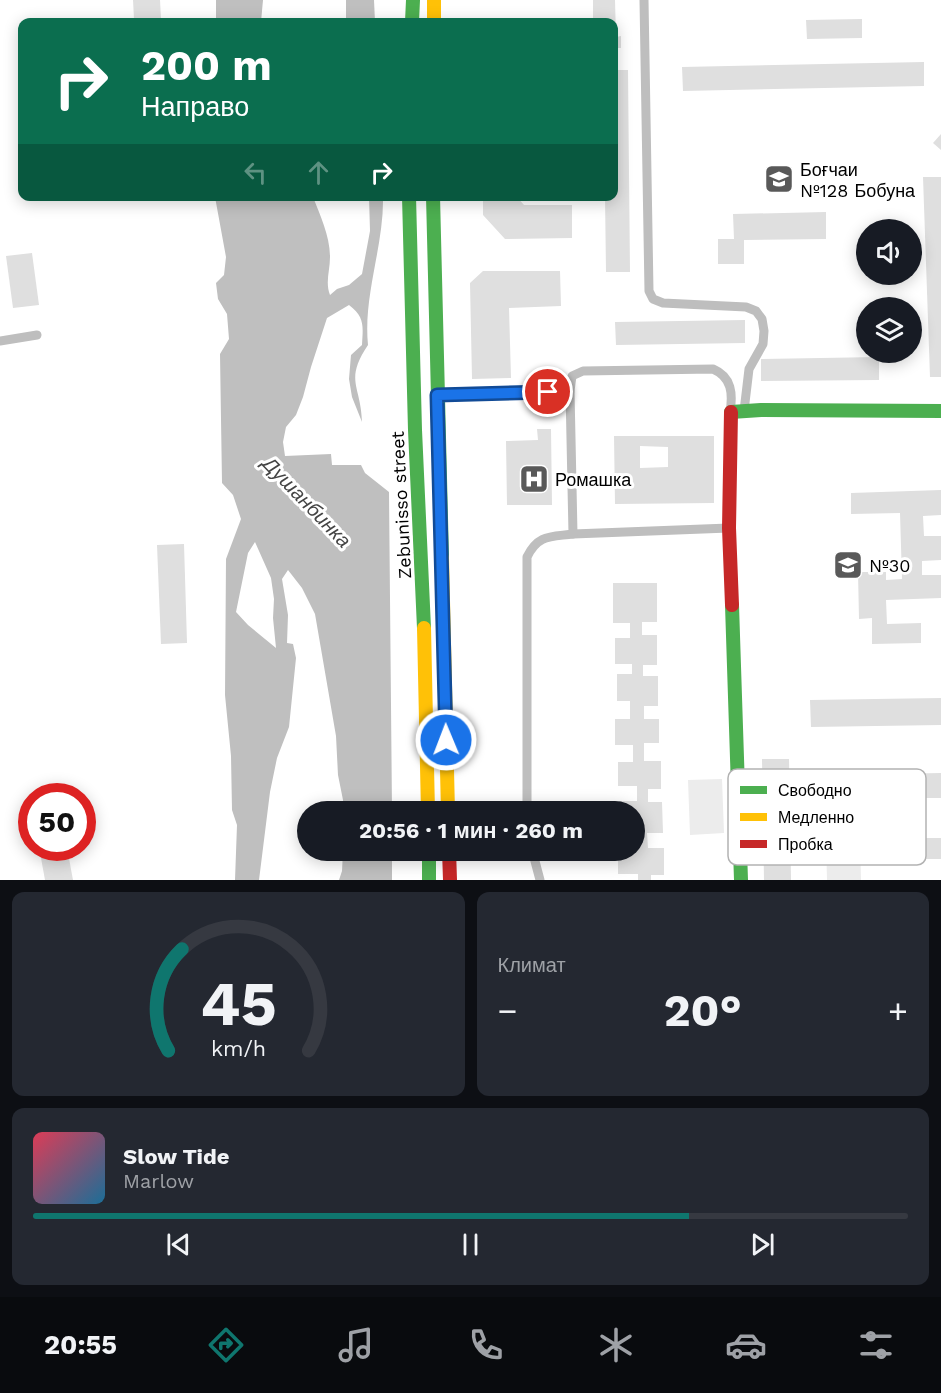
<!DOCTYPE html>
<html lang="ru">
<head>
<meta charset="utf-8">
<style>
	:root { --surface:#171b24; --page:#242831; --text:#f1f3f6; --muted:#9ea1a6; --line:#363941; --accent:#0f766e }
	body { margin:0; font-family:"Work Sans",sans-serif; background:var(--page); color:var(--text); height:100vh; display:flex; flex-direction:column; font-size:22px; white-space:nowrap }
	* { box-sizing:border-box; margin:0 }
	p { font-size:20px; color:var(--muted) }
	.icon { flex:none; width:33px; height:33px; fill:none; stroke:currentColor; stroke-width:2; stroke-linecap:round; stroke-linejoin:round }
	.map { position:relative; height:880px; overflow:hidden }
	.sheet { display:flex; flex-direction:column; gap:12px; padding:12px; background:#0d0f14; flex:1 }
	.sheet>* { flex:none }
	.top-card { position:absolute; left:18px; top:18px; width:600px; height:183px; border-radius:12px; box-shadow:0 3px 15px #0003; background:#0b6e4f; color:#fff; overflow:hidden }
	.controls { position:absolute; left:856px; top:219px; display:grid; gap:12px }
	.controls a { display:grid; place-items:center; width:66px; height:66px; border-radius:50%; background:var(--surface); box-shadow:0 3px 15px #0003; font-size:30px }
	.speed { position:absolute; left:18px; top:783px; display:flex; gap:12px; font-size:30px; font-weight:700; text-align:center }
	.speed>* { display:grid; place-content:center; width:78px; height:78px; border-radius:50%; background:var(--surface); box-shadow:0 3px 15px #0003; line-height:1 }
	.speed .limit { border:9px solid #d22; background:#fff; color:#111 }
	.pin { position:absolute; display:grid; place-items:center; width:51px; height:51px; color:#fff; margin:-26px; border:3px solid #fff; border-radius:50%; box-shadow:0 2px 6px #0007 }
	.me { position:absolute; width:66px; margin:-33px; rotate:359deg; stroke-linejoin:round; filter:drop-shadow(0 0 4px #0008) }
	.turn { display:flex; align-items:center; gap:21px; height:126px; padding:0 24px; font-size:27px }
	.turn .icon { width:78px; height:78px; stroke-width:2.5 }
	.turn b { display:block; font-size:42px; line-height:51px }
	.lanes { display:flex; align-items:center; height:57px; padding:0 24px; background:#0003; justify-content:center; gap:30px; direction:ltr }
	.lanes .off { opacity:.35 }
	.big { font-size:45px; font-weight:700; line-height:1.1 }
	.sheet .widget { flex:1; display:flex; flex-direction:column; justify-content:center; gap:9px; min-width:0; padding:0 21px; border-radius:12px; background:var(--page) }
	.sheet .dial { align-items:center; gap:0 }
	.dial svg { height:156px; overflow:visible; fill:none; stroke:var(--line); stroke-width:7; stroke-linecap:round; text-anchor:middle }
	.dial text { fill:var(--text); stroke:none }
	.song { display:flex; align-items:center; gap:18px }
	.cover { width:72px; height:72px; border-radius:9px; background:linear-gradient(135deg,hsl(350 70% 55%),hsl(200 70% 35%)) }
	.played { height:6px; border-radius:3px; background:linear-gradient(90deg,var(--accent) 75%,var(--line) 75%) }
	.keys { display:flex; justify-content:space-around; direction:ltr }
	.heat { display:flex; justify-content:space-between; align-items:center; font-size:33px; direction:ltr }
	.sheet .tiles { flex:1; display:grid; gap:12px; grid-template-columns:1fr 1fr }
	.widget:last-child { grid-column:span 2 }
	.trip { position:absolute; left:297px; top:801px; width:348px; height:60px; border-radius:30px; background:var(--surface); box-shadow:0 3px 15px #0003; font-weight:700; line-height:60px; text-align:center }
	.tab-bar { display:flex; height:96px; justify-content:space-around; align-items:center; background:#090b0e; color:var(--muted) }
	.tab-bar .icon { width:42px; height:42px }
	.tab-bar .selected { color:var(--accent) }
	.tab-bar b { font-size:27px; color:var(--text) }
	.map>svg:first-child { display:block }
	.green { fill:#ececec }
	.water { fill:#bfbfbf; fill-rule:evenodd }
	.building { fill:#dfdfdf; fill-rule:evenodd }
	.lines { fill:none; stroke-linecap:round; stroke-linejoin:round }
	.street { stroke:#bebebe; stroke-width:9 }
	.fast { stroke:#4caf50; stroke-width:14 }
	.slow { stroke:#ffc107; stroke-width:14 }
	.jam { stroke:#c62828; stroke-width:14 }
	.route-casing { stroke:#114b97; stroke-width:15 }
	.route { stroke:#1a73e8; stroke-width:10 }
	.labels { text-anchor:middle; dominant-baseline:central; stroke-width:6; stroke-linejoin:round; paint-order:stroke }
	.poi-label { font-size:18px; fill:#000; stroke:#fff; text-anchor:start }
	.street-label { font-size:18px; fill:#000; stroke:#fff }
	.water-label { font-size:20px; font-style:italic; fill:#444; stroke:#fff }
	.key { fill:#fff; stroke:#b2b2b2; stroke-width:1.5 }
	.key-label { font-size:16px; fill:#000 }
</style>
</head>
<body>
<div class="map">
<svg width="941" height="880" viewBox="0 0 941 880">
	<rect width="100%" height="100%" fill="#fff"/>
	<g class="green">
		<path d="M722,779L724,833L690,835L688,780Z"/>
		<path d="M860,840L861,880H827L826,841Z"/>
	</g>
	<g class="water">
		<path d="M216,0H263L261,22H216Z"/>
		<path d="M346,0H374L375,22H346Z"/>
		<path d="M215,197H313C320,215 330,236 330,257C330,271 325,282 330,295L337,289L349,285L362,274L370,231L369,197H383C384,246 363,295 368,345C344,381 361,385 362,422L352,397L349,379L351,355L362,345C363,326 365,317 349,305L327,318L311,367L303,397L296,415L286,427L283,442L285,456L331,454L332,465H361L365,473L389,492L392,811H344L343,800L338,775L336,736L315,614L302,588L288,570L282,579L288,615L287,643L293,644L296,658L289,727L277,758L270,792L259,880H235L237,825L232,810L231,756L225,695L226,559L241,519L233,495L222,483L220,354L229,339L227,314L218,299L216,283L224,275L226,257ZM255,542L271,578L274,599L273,618L276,648L248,625L236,612L248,553Z"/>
		<path d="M343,851H392V880H339L342,871Z"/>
	</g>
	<g class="building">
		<path d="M133,0H160L161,19H134Z"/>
		<path d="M593,0H615L616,37L621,36V48H614V22H593Z"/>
		<path d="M862,19V38L807,39L806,20Z"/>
		<path d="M924,62V86L683,91L682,67Z"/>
		<path d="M614,70H628L630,272H606L605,196H614Z"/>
		<path d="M941,134V150L933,143Z"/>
		<path d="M923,177H941V377H930Z"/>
		<path d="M483,196H516L524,205H572V238L505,239L483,215Z"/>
		<path d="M826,212V239L744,240V264H718V239H734L733,214Z"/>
		<path d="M32,253L39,305L13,308L6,256Z"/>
		<path d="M483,271H560L561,306L509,308L511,378L472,379L470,283Z"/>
		<path d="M745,320V343L616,345L615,322Z"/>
		<path d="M879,357V380L761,381V359Z"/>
		<path d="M537,429H551L552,505H507L506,441L538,440Z"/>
		<path d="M614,436H714V503L615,504ZM640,446L668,447V467L640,468Z"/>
		<path d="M941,490V515L923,516L924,536H941V560L922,561V575H941V598L886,600L887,624L921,623V643L872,644V618L859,619L858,572H886V580L902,579L900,513L851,514V493Z"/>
		<path d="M184,544L187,643L161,644L157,545Z"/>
		<path d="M613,583H657V622H642V635H657V665H643V676H658V706H644V719H659V743H644V761H661V789H648V802H662L663,833H647L648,848H664V875H651V880H638V874H618V850H634L636,847L634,812H619V801H637V786H618V762H633V745H615V719H630V701H617V674H632V664H615V638H630V623H613Z"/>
		<path d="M941,698V725L811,727L810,700Z"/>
		<path d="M762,759H789L791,880H764Z"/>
		<path d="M941,773V798H891V774Z"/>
		<rect x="893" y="838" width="48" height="21"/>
		<path d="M68,853L73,880H45L41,858Z"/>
	</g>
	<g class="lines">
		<g class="street">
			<path d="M644,0L649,291L653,299L663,303L746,307L756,311L762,319L764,331L763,344L749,369L744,411"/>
			<path d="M0,341L37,335"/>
			<path d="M437,395L570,391"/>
			<path d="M573,534L729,528"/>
			<path d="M527,812V557C538,534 551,537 573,534L570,391L572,376L583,371L713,369C732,377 733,394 730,412"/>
			<path d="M532,850L540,880"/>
		</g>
		<g class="fast">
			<path d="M412,22L413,0"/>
			<path d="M409,196L415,430L424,628"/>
			<path d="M433,196L442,558"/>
			<path d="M731,412L761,410L941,411"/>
			<path d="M732,605L741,880"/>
			<path d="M429,850V880"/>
		</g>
		<g class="slow">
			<path d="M434,0V22"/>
			<path d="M442,558L448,812"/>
			<path d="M424,628L428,812"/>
		</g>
		<g class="jam">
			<path d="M731,412L729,528L732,605"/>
			<path d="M449,850L450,880"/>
		</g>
	</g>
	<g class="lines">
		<g class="route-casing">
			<path id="route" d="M446,740L437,395L548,392"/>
		</g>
		<use href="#route" class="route"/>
	</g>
	<defs>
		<g id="school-square" transform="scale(1.5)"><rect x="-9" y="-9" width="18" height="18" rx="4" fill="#595959" stroke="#fff"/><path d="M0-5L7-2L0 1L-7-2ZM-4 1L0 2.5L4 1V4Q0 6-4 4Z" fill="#fff"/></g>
		<g id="hospital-square" transform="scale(1.5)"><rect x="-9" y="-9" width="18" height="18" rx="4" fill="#595959" stroke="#fff"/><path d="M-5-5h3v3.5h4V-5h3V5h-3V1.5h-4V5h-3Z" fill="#fff"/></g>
	</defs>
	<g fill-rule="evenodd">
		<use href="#school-square" x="779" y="179"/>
		<use href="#hospital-square" x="534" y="479"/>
		<use href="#school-square" x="848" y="565"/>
	</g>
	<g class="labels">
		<g class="poi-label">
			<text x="800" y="169">Боғчаи<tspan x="800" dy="21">№128 Бобуна</tspan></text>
			<text x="555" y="479">Ромашка</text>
			<text x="869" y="565">№30</text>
		</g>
		<g class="street-label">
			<text transform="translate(401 505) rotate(-93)">Zebunisso street</text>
		</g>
		<g class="water-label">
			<text transform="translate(307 502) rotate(46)">Душанбинка</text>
		</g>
	</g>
	<rect x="728" y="769" width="198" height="96" rx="9" class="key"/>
	<rect x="740" y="786" width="27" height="8" fill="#4caf50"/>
	<rect x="740" y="813" width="27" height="8" fill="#ffc107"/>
	<rect x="740" y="840" width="27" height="8" fill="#c62828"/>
	<g class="key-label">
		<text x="778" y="796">Свободно</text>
		<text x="778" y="823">Медленно</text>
		<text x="778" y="850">Пробка</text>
	</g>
</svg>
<div class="controls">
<a><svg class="icon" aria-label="sound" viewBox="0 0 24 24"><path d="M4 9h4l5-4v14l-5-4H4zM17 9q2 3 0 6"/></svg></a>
<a><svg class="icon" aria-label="layers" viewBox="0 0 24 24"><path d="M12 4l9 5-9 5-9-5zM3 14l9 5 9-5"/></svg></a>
</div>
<div class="speed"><div class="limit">50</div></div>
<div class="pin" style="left:548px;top:392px;background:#d93025"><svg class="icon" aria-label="arrive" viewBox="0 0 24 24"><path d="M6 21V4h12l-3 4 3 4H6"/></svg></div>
<svg class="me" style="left:446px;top:740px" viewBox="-20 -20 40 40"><circle r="17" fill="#1a73e8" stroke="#fff" stroke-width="3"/><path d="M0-11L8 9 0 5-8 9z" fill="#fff"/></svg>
<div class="trip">20:56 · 1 мин · 260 m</div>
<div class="top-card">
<div class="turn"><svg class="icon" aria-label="right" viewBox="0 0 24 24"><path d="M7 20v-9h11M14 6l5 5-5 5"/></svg><div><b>200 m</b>Направо</div></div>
<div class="lanes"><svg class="icon off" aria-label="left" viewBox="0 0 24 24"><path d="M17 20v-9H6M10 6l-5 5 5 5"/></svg><svg class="icon off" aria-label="ahead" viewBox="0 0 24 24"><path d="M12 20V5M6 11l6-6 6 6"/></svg><svg class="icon" aria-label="right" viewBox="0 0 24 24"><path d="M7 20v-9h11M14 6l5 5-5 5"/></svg></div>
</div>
</div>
<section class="sheet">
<div class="tiles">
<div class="widget dial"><svg viewBox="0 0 100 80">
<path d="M14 69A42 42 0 1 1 86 69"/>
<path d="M14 69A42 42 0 0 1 21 17" stroke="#0f766e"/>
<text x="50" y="56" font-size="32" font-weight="700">45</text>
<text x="50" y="72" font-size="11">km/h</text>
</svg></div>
<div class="widget"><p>Климат</p>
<div class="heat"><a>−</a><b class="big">20°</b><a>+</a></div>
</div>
<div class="widget">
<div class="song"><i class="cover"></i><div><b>Slow Tide</b><p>Marlow</p></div></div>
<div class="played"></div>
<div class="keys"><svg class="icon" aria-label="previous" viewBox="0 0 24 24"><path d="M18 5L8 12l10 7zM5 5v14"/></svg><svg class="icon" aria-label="pause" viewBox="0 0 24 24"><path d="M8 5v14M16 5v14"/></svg><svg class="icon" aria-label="next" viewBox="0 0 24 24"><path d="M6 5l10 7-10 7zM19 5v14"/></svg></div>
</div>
</div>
</section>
<nav class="tab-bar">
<b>20:55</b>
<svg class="icon selected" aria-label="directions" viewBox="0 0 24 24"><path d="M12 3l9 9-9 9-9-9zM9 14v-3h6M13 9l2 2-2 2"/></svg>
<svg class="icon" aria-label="music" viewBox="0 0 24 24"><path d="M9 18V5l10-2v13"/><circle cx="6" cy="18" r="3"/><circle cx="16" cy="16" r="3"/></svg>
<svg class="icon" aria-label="phone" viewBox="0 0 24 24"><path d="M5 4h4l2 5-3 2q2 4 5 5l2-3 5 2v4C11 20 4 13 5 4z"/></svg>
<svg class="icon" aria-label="climate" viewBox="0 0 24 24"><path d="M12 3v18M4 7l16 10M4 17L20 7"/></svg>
<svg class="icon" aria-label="car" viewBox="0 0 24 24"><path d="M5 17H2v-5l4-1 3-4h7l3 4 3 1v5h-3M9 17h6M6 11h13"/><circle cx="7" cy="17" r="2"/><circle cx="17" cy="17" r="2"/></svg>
<svg class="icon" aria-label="filters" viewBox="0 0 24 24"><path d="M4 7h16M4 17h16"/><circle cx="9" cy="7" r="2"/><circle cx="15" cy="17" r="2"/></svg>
</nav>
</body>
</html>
